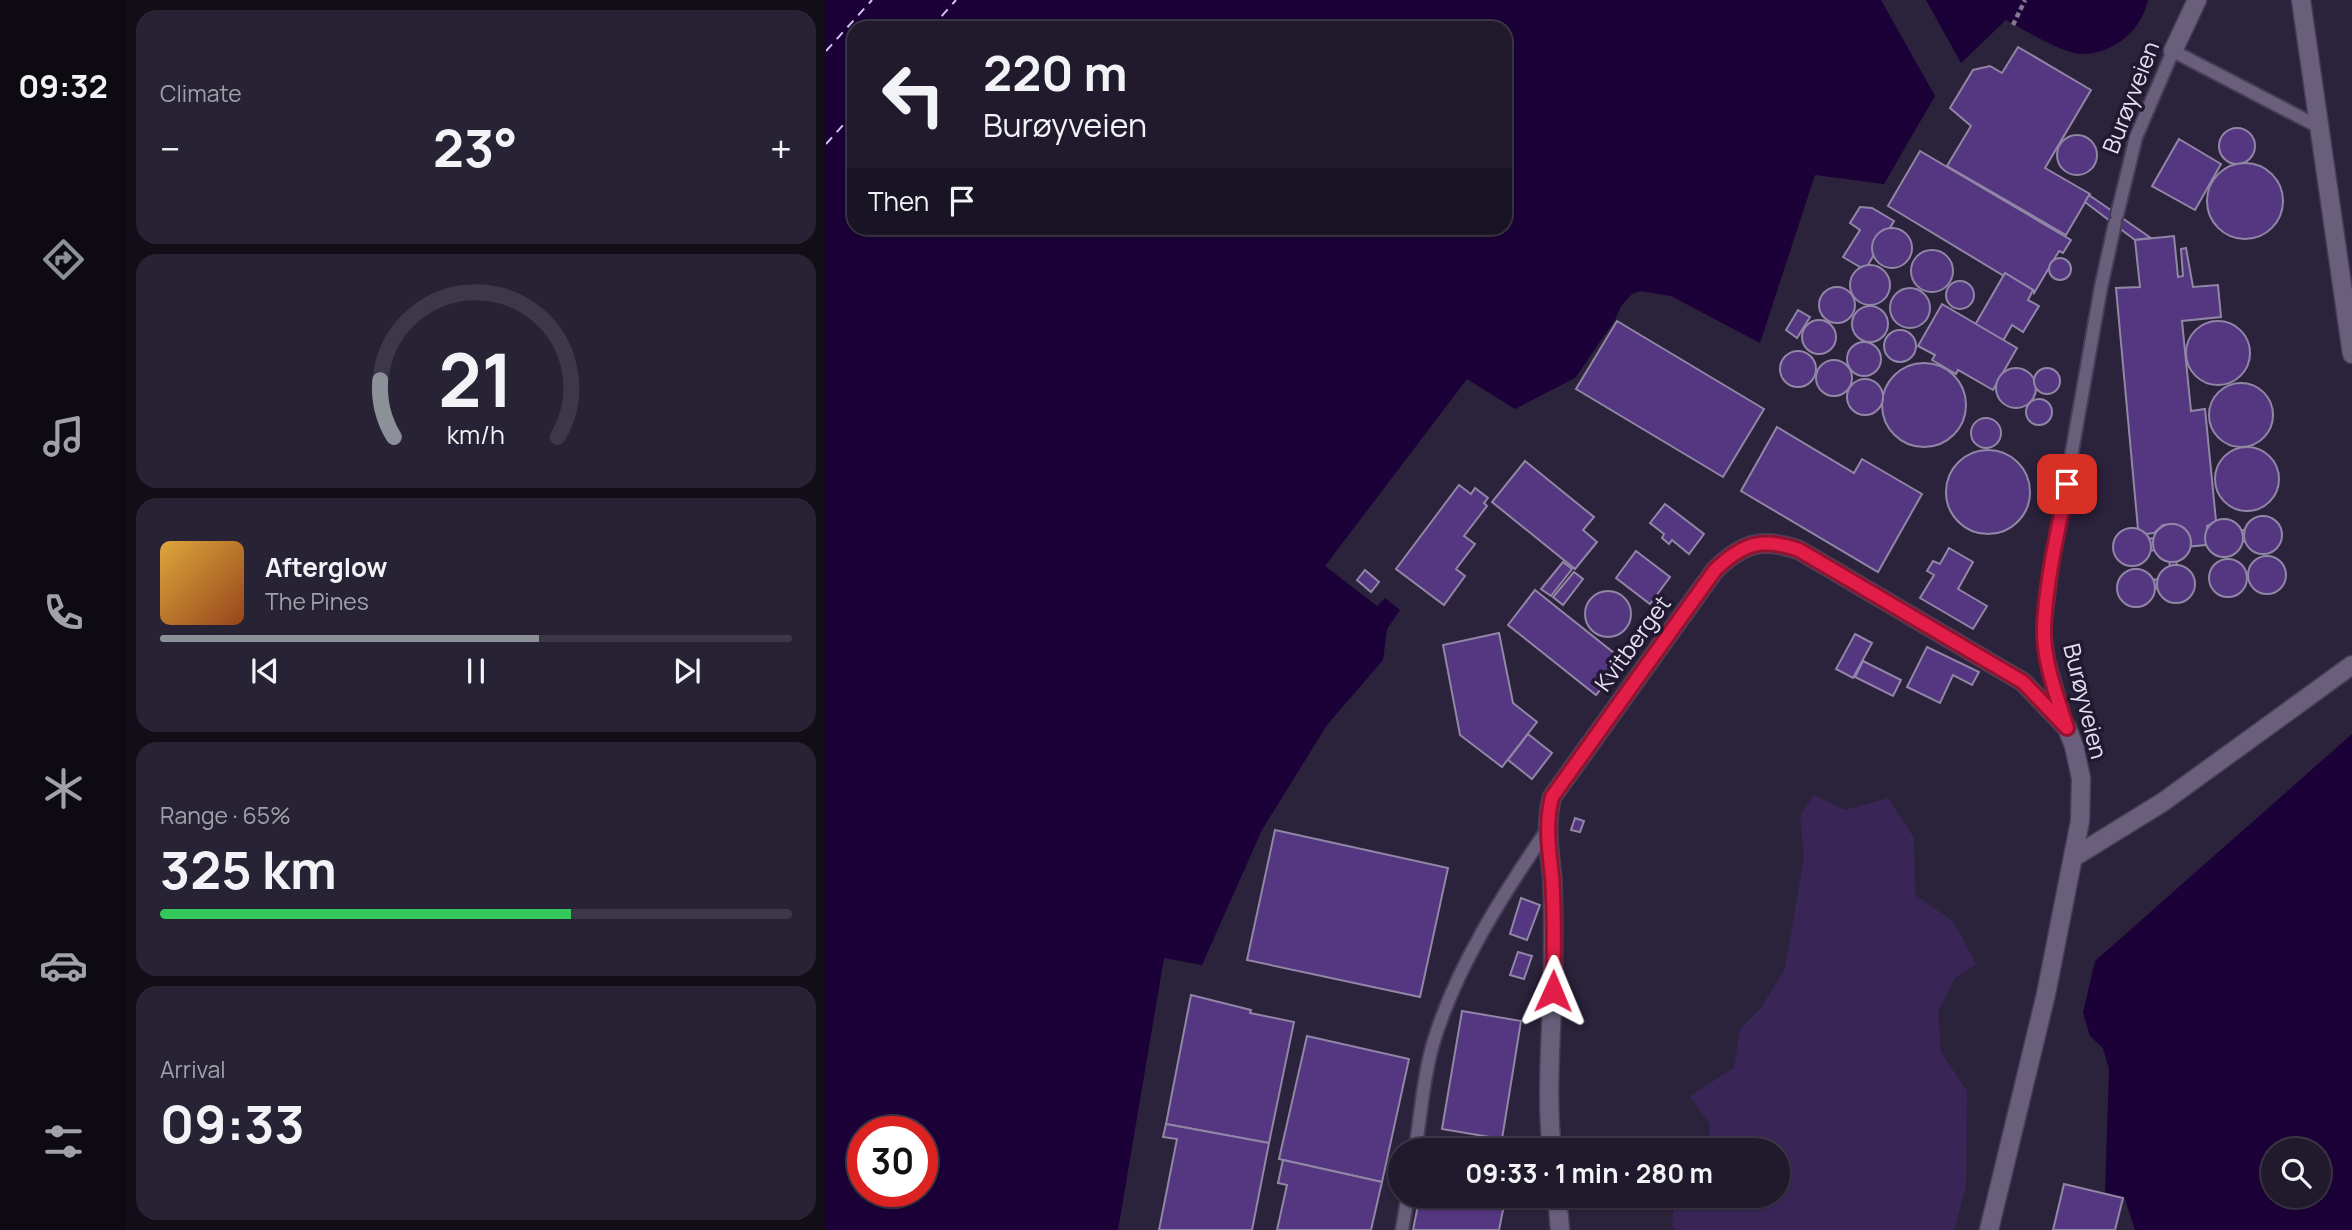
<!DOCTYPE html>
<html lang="en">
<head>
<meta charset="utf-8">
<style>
	:root { --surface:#201a2c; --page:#282334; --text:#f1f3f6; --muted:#a2a1a9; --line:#3d3848; --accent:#8c9099 }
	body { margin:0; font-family:Manrope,sans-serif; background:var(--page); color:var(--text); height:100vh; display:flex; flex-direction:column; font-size:26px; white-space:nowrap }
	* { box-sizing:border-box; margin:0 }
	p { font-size:23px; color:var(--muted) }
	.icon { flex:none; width:38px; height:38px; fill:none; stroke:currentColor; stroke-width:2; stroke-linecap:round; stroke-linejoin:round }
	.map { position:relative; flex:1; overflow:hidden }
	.panel { display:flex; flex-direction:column; gap:10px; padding:10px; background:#120e18; width:700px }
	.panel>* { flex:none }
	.hud { position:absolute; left:21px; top:21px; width:665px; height:214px; border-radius:21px; box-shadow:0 2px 5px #0004,0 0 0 2px var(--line); background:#201a2c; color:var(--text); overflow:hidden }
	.buttons { position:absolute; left:1435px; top:1138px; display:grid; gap:14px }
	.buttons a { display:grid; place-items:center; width:70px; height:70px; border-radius:50%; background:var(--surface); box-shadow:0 2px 5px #0004,0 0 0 2px var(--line); font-size:35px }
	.speed { position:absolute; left:21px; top:1116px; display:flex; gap:14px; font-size:35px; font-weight:700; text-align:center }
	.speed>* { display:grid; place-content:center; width:91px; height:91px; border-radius:50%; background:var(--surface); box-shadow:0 2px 5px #0004,0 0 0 2px var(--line); line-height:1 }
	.speed .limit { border:10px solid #d22; background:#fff; color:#111 }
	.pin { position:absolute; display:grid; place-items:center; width:60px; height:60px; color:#fff; margin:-30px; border-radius:14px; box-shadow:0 4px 10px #0006 }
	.me { position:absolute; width:77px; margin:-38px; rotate:1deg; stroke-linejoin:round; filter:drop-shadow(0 0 5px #0008) }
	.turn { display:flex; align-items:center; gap:24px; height:147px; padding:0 21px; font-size:32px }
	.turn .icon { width:91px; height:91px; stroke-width:2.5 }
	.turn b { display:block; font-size:49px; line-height:60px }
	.then { display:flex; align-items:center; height:66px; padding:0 21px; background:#0003; gap:14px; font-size:26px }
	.big { font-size:52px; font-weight:700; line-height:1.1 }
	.panel .card { flex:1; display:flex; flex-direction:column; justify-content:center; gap:10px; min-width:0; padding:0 24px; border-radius:21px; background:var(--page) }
	.panel .dial { align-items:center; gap:0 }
	.dial svg { height:182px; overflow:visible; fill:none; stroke:var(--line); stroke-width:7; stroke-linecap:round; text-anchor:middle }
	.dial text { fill:var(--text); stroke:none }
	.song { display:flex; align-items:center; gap:21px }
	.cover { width:84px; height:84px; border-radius:10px; background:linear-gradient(135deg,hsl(40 70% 55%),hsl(20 70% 35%)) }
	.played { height:7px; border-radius:4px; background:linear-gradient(90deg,var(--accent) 60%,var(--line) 60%) }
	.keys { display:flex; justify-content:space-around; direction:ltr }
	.heat { display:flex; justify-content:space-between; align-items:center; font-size:38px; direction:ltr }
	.charge { height:10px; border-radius:5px; background:linear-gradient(90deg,#34c759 65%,var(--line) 0) }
	.trip { position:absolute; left:562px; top:1138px; width:402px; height:70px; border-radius:35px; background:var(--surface); box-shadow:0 2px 5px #0004,0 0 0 2px var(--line); font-weight:700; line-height:70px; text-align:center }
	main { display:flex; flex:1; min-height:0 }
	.menu { display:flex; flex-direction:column; width:126px; justify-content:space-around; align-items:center; background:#0d0a12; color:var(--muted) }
	.menu .icon { width:49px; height:49px }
	.menu .active { color:var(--accent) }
	.menu b { font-size:32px; color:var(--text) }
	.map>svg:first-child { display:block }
	.green { fill:#392657 }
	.water { fill:#1b0137; fill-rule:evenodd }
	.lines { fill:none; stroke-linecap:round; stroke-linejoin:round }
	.ferry { stroke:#d2c4ef; stroke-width:2; stroke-dasharray:9 7; stroke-linecap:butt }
	.building { fill:#553681; stroke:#9086a5; stroke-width:2 }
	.lane-casing { stroke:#463e54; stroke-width:16 }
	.street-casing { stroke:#463e54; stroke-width:21 }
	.path { stroke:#817a90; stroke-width:4.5; stroke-dasharray:5 3.5; stroke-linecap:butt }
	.lane { stroke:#695f7c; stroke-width:12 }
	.street { stroke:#695f7c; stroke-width:18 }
	.route-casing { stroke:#92132f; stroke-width:18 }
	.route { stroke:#e11d48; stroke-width:12 }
	.labels { text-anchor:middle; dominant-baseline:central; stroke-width:7; stroke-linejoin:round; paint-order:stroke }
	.street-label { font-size:23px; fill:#e6e1f2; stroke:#211831 }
</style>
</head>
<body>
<main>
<nav class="menu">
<b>09:32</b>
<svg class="icon active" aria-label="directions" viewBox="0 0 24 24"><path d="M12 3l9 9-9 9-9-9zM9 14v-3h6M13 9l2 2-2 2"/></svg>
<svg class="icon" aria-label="music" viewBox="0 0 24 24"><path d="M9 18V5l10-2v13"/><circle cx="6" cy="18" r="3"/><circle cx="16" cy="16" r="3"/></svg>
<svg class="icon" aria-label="phone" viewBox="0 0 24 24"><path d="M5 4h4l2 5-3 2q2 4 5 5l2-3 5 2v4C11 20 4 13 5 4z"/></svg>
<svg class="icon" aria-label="climate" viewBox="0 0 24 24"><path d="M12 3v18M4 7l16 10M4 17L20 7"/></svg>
<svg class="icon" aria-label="car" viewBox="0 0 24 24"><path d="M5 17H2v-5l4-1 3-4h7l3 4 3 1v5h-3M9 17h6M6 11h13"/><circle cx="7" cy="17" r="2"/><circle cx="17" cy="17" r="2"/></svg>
<svg class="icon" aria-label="filters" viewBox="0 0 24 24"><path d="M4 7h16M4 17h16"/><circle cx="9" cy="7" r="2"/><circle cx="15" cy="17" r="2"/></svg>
</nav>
<section class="panel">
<div class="card"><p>Climate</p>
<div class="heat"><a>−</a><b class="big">23°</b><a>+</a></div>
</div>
<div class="card dial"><svg viewBox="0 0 100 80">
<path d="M14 69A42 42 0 1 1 86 69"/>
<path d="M14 69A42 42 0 0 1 8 44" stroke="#8c9099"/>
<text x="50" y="56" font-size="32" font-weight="700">21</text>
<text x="50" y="72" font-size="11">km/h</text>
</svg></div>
<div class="card">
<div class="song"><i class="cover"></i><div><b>Afterglow</b><p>The Pines</p></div></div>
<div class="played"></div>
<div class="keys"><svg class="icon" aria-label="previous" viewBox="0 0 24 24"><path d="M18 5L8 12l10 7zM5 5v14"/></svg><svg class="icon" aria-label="pause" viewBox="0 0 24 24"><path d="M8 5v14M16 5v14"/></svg><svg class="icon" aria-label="next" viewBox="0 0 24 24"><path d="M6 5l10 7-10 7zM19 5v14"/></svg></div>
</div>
<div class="card"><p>Range · 65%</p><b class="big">325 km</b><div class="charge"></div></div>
<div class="card"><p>Arrival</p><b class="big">09:33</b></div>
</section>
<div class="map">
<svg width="1526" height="1230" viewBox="0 0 1526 1230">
	<rect width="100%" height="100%" fill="#2b223b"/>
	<path class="green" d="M988,795L1019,810L1062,798L1088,838L1089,895L1127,921L1150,964L1128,979L1112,1012L1115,1052L1141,1091L1140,1187L1128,1230H849L846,1224L850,1195H952V1150H882L884,1124L864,1096L908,1068L914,1029L934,1009L959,969L978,857L974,816Z"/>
	<g class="water">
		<path d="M0,0H1055L1109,96L1058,184L989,175L934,343L845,296L814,291L806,294L795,306L789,320L749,378L689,409L641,379L499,566L551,606L559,598L574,610L561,629L557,660L501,725L436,830L376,965L338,958L292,1230H0ZM679,28V228H28V28ZM96,1132V1192H37V1132Z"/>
		<path d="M1100,0H1322C1315,31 1288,54 1255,54C1239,54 1196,29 1180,20L1135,63Z"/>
		<path d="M1526,734V1230H1309L1299,1199L1279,1193L1283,1069L1277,1048L1264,1036L1257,1013L1269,961ZM1447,1150H1493V1195H1447Z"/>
	</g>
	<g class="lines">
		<g class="ferry">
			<path d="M105,28L130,0"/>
			<path d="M0,51L46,0"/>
			<path d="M0,144L28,113"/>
		</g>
	</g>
	<g class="building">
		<path d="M1192,47L1265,90L1219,168L1264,194L1240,235L1121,166L1145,126L1124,108L1147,70L1164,66L1176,73Z"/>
		<circle cx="1411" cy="146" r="18"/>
		<circle cx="1251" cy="155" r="20"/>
		<path d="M1353,139L1395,164L1369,210L1326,186Z"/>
		<path d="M1094,151L1245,240L1237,253L1233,251L1208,293L1207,290L1179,273L1178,276L1062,206Z"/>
		<circle cx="1419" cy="201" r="38"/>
		<path d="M1263,195L1325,238L1309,240L1259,202Z"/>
		<path d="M1034,207L1046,208L1068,221L1039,270L1017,257L1034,230L1024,223Z"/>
		<circle cx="1066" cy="248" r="20"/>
		<path d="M1348,236L1352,277L1357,276L1355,249L1360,248L1367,287L1392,285L1395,317L1356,321L1365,411L1379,409L1390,521L1381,526L1382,533L1452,527L1453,538L1349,548L1352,578L1361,577V586L1294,592L1293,583L1345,578L1342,549L1309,552L1310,563L1302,564L1301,552L1290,554L1289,542L1359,535L1358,528L1348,524L1337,525L1328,533L1320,534L1312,529L1290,288L1314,287L1309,240Z"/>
		<circle cx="1106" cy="271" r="21"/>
		<circle cx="1234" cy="269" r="11"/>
		<circle cx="1044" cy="285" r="20"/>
		<path d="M1179,273L1207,290L1202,300L1213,306L1197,332L1186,325L1177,341L1149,325Z"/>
		<circle cx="1134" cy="295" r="14"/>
		<circle cx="1011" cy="305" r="18"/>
		<circle cx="1084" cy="308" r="20"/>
		<path d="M1116,304L1191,348L1167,390L1132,370L1130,374L1106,360L1109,355L1092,346Z"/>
		<circle cx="1044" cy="324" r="18"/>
		<path d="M972,310L984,317L971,338L960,330Z"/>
		<circle cx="993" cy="337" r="17"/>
		<circle cx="1392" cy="353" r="32"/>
		<path d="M791,321L938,409L897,477L750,389Z"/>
		<circle cx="1074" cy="346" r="16"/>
		<circle cx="1038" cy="359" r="17"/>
		<circle cx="972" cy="369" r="18"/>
		<circle cx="1008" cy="378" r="18"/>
		<circle cx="1098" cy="405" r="42"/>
		<circle cx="1190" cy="388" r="20"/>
		<circle cx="1221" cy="381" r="13"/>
		<circle cx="1039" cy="397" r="18"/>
		<circle cx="1415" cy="415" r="32"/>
		<circle cx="1213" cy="412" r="13"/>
		<circle cx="1160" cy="433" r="15"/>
		<path d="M951,427L1028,473L1036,459L1096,494L1052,572L915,491Z"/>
		<circle cx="1421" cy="479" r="32"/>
		<circle cx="1162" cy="492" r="42"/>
		<path d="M699,461L768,517L757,530L771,542L749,569L666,502Z"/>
		<path d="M633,485L645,494L649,488L662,498L658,503L661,506L638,536L649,544L630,569L639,576L618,605L570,569Z"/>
		<path d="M839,504L878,534L863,554L846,540L843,544L836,538L838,534L824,523Z"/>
		<circle cx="1437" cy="535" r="19"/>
		<circle cx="1398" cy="538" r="19"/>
		<circle cx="1346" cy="543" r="19"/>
		<circle cx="1306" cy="547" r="19"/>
		<path d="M1123,548L1147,562L1132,589L1161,606L1147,629L1094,598L1108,575L1101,571L1107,561L1114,564Z"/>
		<path d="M810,551L844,577L824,604L790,578Z"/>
		<circle cx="1441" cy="575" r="19"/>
		<circle cx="1402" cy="578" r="19"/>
		<path d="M737,562L746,569L725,596L715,589Z"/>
		<circle cx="1350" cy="584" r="19"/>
		<circle cx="1310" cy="588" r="19"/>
		<path d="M539,570L553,582L545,592L531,580Z"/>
		<path d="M748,572L757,579L737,605L727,597Z"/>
		<path d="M709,590L798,661L770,695L682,625Z"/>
		<circle cx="782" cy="614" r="23"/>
		<path d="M673,633L687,703L711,722L676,767L634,735L617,645Z"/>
		<path d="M1029,634L1046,643L1027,678L1010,669Z"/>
		<path d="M1101,647L1153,672L1146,685L1127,675L1114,703L1081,687Z"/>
		<path d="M1037,661L1075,680L1067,696L1029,677Z"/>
		<path d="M702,734L726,753L706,779L682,760Z"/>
		<path d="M749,818L758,821L754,832L745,830Z"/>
		<path d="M449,830L622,868L594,997L421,960Z"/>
		<path d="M695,898L714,905L701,940L684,934Z"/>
		<path d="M692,952L706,956L698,979L684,975Z"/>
		<path d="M365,995L425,1010L424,1013L468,1022L443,1143L340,1124Z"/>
		<path d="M636,1011L695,1021L676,1139L616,1129Z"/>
		<path d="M481,1036L583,1059L556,1182L453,1159Z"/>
		<path d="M340,1124L443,1143L426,1230H333L351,1139L337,1137Z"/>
		<path d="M607,1139L656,1150H604Z"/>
		<path d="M457,1160L556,1182L545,1230H451L461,1185L452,1183Z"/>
		<path d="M1238,1184L1297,1198L1289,1230H1227Z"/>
		<path d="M594,1195H680L673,1230H587Z"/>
	</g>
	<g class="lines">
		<g class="lane-casing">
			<g id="lane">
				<path d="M1291,215L1310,137L1347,51L1493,127"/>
				<path d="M1240,724L1222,659L1218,630L1226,565L1275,287L1289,223"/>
				<path d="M589,1150C595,1115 597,1077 607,1044C629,969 677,894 721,830"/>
				<path d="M576,1230L582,1195"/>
			</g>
		</g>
		<g class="street-casing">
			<g id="street">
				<path d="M1475,0L1526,354"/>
				<path d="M1347,51L1371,0"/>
				<path d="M1248,857L1337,802L1526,665"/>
				<path d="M726,1150C719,1088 727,1024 727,962C727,934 728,905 726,876C723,848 719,825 726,797L889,570C917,543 936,537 973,550L1197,682L1241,728L1248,746L1255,778L1254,821L1220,994L1163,1230"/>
				<path d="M731,1195L734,1230"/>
			</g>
		</g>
		<path class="path" d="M1187,25L1199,0"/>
		<use href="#lane" class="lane"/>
		<use href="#street" class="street"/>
	</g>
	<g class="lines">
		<g class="route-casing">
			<path id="route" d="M727,991C728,953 729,915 726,877C723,849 719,825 726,797L889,570C917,543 936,537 973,550L1197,682L1241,728C1231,697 1217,661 1218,628C1220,580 1232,531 1241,484"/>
		</g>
		<use href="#route" class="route"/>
	</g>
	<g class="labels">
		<g class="street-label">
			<text transform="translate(1304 97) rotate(-69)">Burøyveien</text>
			<text transform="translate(806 643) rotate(-54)">Kvitberget</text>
			<text transform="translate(1260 701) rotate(76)">Burøyveien</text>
		</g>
	</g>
</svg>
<div class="buttons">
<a><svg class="icon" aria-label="search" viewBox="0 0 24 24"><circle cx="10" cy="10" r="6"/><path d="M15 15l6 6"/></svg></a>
</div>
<div class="speed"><div class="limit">30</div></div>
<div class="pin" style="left:1241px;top:484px;background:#d93025"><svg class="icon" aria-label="arrive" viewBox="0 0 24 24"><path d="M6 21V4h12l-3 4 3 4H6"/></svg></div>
<svg class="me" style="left:727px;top:991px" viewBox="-20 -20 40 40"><path d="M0-17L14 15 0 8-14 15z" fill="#e11d48" stroke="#fff" stroke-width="4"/></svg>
<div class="trip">09:33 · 1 min · 280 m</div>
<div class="hud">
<div class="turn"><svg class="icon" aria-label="left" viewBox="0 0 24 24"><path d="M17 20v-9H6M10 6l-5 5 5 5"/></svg><div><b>220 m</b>Burøyveien</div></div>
<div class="then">Then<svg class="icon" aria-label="arrive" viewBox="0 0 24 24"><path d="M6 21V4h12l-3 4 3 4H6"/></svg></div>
</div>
</div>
</main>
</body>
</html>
